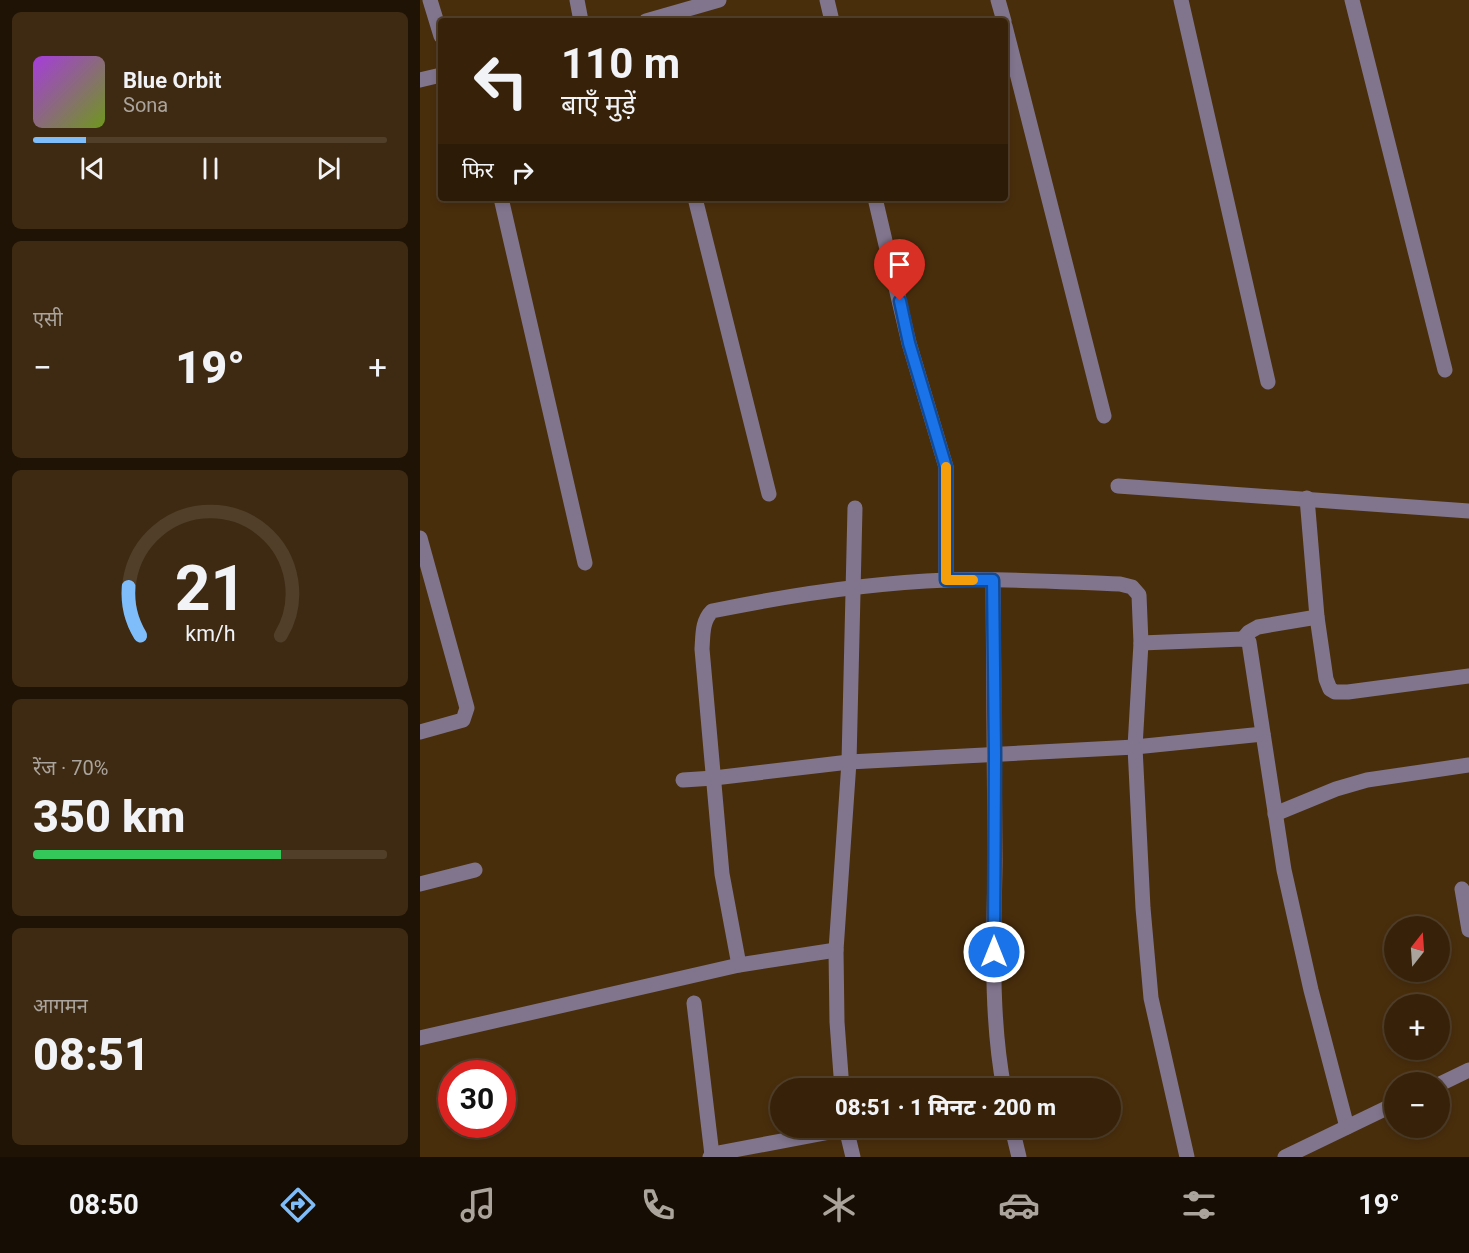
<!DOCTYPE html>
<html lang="hi">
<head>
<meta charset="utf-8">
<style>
	:root { --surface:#372209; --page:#3e2a12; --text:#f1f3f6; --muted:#aaa49c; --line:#513f2a; --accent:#7ebdf9 }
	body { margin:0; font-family:Roboto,"Noto Sans Devanagari",sans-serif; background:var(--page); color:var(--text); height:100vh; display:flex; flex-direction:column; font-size:22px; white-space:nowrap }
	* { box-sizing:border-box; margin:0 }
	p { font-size:20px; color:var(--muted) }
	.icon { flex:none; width:33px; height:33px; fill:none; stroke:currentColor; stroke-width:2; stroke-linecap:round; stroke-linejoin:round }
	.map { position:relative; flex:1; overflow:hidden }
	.side { display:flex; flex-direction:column; gap:12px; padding:12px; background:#1e1305; width:420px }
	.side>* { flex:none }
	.guide { position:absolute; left:18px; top:18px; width:570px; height:183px; border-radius:6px; box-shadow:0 3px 9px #0003,0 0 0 2px var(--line); background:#372209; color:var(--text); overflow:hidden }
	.needle { width:39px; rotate:17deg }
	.fabs { position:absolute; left:964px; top:916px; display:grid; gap:12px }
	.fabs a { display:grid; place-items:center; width:66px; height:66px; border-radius:50%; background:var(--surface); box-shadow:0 3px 9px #0003,0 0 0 2px var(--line); font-size:30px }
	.speed { position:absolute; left:18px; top:1060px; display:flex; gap:12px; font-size:30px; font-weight:700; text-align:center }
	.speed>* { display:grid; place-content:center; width:78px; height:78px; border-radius:50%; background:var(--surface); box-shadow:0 3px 9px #0003,0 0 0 2px var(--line); line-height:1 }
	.speed .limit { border:9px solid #d22; background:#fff; color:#111 }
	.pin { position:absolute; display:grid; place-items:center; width:51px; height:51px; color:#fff; margin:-62px -26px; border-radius:50% 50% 50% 0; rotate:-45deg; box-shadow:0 0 6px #0007 }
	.pin .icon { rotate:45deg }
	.me { position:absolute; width:66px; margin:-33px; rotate:0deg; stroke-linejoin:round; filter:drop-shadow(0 0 4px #0008) }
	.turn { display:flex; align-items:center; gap:21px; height:126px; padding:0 24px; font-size:27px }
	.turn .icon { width:78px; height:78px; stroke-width:2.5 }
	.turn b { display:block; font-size:42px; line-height:51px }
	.then { display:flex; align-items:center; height:57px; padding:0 24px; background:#0003; gap:12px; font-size:22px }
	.big { font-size:45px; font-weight:800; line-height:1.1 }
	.side .tile { flex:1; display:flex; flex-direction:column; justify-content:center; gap:9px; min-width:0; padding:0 21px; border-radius:9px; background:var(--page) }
	.side .dial { align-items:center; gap:0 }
	.dial svg { height:156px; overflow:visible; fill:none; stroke:var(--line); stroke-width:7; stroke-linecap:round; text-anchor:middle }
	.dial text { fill:var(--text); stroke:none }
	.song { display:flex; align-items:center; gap:18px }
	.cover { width:72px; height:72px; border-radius:9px; background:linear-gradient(135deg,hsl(280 70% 55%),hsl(80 70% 35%)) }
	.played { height:6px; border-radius:3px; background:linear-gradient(90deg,var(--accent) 15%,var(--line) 15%) }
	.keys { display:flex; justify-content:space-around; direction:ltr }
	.heat { display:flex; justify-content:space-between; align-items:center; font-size:33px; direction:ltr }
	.charge { height:9px; border-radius:4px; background:linear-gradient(90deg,#34c759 70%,var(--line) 0) }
	.trip { position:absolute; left:350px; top:1078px; width:351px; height:60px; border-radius:30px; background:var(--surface); box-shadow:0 3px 9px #0003,0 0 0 2px var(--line); font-weight:800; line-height:60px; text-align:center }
	.tabs { display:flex; height:96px; justify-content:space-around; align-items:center; background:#160e04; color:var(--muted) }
	.tabs .icon { width:42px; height:42px }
	.tabs .on { color:var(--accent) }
	.tabs b { font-size:27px; color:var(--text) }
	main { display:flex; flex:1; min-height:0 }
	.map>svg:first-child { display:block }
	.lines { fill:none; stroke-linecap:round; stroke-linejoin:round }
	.minor { stroke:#81758d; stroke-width:15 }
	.route-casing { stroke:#114b97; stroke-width:15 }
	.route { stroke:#1a73e8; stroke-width:10 }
	.slow { stroke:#f59e0b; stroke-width:10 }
</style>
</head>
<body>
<main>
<section class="side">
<div class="tile">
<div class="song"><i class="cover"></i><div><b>Blue Orbit</b><p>Sona</p></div></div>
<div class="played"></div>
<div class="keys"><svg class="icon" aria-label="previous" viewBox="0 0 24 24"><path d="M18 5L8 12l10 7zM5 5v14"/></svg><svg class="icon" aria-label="pause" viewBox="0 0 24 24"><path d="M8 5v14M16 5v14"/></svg><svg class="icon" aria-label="next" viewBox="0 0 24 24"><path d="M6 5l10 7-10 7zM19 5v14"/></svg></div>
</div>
<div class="tile"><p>एसी</p>
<div class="heat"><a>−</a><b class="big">19°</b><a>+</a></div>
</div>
<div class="tile dial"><svg viewBox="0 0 100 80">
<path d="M14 69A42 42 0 1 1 86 69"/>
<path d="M14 69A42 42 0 0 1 8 44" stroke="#7ebdf9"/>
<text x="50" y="56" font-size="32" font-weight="700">21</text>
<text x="50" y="72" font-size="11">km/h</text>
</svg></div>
<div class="tile"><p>रेंज · 70%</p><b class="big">350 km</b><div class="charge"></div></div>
<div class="tile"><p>आगमन</p><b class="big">08:51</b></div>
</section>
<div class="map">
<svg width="1049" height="1157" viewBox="0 0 1049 1157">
	<rect width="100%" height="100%" fill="#492e0c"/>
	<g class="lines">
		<g class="minor">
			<path d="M10,0L21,36"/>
			<path d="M157,0L161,21"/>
			<path d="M407,0L412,21"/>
			<path d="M578,0L584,21"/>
			<path d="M761,0L848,382"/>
			<path d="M932,0L1025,370"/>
			<path d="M226,21L299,0"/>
			<path d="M585,26L684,416"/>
			<path d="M0,80L21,75"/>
			<path d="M81,198L165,563"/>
			<path d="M275,198L349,494"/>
			<path d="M455,198L489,343L526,467V580"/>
			<path d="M698,486L1049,511"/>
			<path d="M887,498L897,617L906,679L910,689L915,692H928L1049,676"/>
			<path d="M0,538L47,708L43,720L0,732"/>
			<path d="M573,580C574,674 575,768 575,862C574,938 570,1014 584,1089"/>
			<path d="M823,639L829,632L838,627L897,617"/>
			<path d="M721,643L823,639L829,642L864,870L891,990L927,1127"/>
			<path d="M263,780L294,778L429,762L715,747L843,734"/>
			<path d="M855,814L916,789L947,780L1049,765"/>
			<path d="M0,884L55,870"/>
			<path d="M1042,889L1049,930"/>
			<path d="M319,965L302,874L282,649C283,635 282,621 292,611C370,595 446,583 527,580C584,578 643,582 700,584L712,587L719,595L721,643L715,747L723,908L731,998L767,1157"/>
			<path d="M274,1003L292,1155"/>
			<path d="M0,1038L319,965L416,950"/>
			<path d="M1020,1084L1049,1070"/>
			<path d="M422,1089L417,1022L416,950L429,762L435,508"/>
			<path d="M426,1128L433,1157"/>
			<path d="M592,1128L599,1157"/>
			<path d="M290,1157L298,1153L426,1129"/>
			<path d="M865,1157L975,1104"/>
		</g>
	</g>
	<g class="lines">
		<g class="route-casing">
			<path id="route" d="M480,301L489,343L526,467V580H573L575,755L574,952"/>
		</g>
		<use href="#route" class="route"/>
		<path class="slow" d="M526,467V580H553"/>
	</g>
</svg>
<div class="fabs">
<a><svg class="needle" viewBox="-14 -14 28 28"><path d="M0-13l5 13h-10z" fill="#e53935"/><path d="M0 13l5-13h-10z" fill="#aaa49c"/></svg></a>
<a>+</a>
<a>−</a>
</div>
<div class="speed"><div class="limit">30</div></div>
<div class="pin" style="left:480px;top:301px;background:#d93025"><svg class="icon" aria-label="arrive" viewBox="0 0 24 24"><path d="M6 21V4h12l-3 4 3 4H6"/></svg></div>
<svg class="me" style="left:574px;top:952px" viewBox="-20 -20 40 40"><circle r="17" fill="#1a73e8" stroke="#fff" stroke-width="3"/><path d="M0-11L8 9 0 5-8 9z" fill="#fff"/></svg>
<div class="trip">08:51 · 1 मिनट · 200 m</div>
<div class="guide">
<div class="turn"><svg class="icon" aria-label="left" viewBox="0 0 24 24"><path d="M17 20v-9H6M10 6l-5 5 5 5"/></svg><div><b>110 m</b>बाएँ मुड़ें</div></div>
<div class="then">फिर<svg class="icon" aria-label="right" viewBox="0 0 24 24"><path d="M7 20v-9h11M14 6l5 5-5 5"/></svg></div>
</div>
</div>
</main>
<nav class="tabs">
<b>08:50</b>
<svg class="icon on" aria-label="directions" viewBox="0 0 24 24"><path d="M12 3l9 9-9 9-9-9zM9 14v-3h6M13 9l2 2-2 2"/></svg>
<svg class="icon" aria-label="music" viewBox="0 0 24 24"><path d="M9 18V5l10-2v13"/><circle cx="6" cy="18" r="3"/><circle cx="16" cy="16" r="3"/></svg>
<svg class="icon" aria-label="phone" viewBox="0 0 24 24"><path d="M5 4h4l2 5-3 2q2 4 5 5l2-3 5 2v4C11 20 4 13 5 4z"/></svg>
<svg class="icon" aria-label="climate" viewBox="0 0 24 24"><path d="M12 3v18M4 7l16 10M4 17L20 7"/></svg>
<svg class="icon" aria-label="car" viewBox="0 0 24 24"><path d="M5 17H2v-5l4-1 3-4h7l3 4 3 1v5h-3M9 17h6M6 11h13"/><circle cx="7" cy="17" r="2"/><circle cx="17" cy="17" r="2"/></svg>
<svg class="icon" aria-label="filters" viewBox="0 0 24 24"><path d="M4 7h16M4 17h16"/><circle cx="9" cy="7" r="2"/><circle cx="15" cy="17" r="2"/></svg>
<b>19°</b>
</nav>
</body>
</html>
